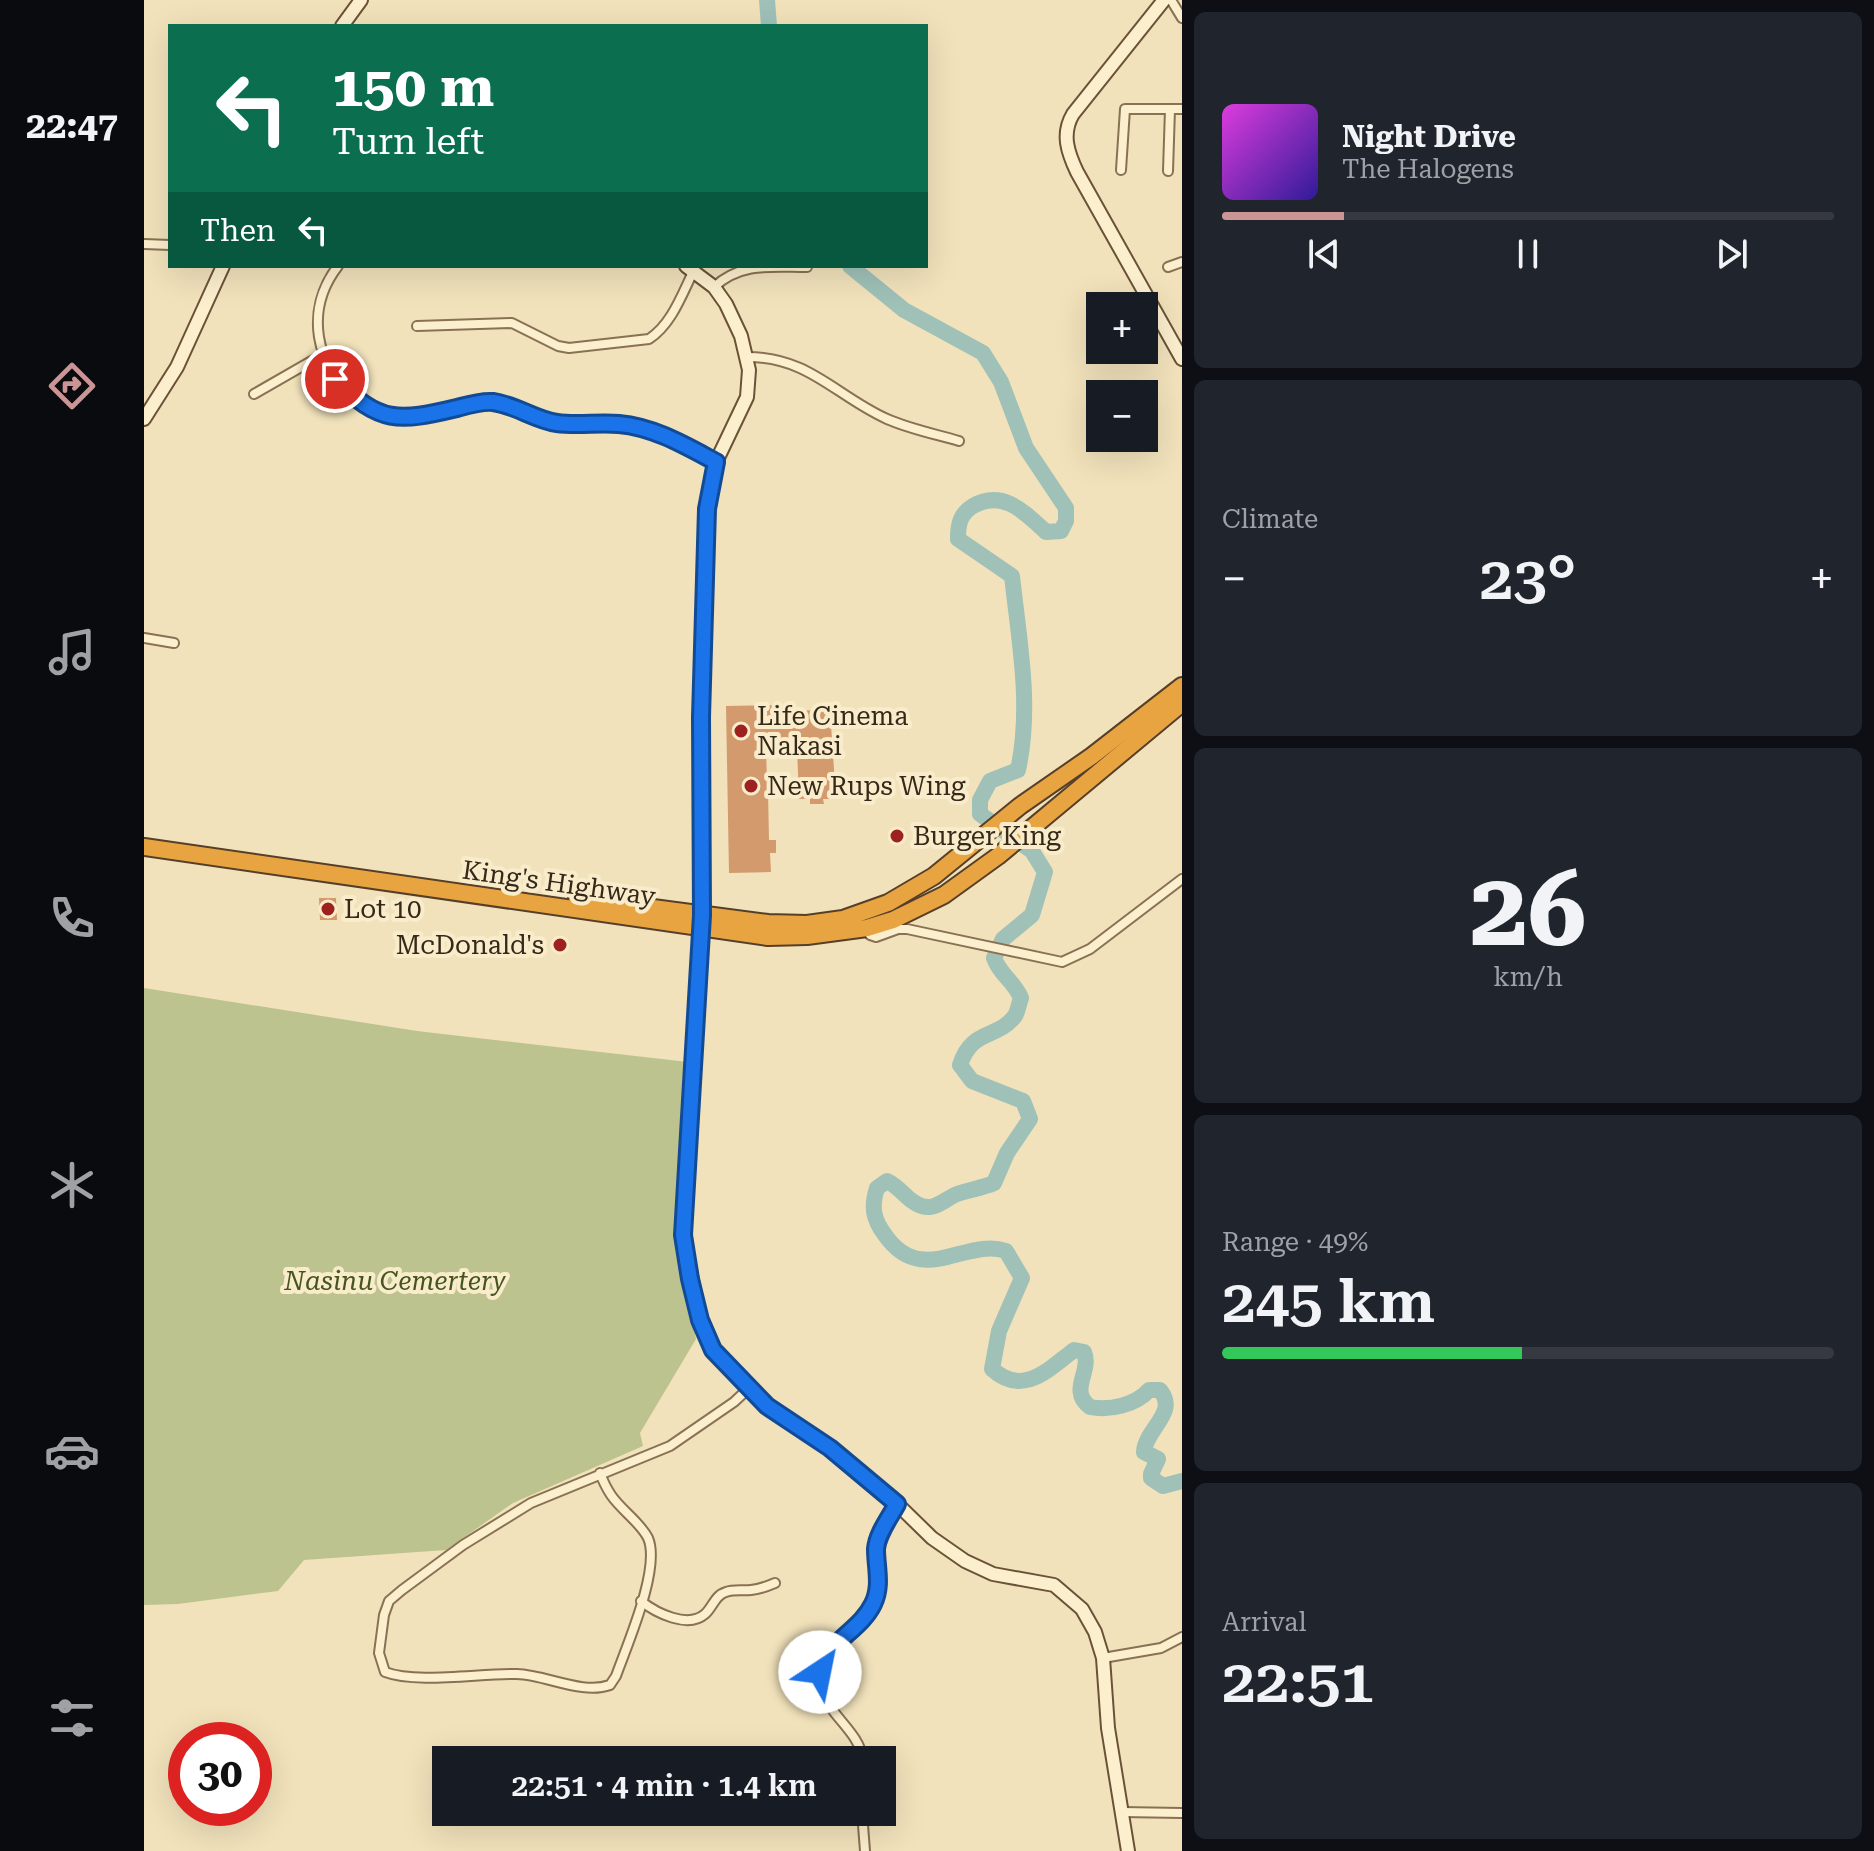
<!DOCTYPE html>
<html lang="en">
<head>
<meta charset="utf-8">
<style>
	:root { --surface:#171b24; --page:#20242c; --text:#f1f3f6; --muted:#9ea1a6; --line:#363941; --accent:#cb9495 }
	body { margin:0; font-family:"Roboto Serif",serif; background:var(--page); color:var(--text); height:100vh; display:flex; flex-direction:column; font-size:30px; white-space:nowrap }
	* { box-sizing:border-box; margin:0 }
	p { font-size:26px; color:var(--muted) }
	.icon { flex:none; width:44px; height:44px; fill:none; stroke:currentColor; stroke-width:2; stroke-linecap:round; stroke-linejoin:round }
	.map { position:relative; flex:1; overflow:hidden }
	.details { display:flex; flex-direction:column; gap:12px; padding:12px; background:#0d0f14; width:692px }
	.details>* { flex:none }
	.hud { position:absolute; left:24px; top:24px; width:760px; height:244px; border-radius:0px; box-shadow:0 8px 32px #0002; background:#0b6e4f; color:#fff; overflow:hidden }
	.buttons { position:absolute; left:942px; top:292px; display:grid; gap:16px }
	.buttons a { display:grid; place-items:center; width:72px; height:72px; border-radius:0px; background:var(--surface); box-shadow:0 8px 32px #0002; font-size:40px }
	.speed { position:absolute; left:24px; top:1722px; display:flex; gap:16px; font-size:40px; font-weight:700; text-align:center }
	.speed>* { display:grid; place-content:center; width:104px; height:104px; border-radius:50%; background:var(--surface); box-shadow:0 8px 32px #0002; line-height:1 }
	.speed .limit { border:12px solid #d22; background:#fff; color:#111 }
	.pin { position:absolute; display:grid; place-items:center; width:68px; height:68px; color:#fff; margin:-34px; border:4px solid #fff; border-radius:50%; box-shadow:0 2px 8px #0007 }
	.me { position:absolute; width:88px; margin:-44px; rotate:34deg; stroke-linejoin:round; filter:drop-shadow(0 0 6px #0008) }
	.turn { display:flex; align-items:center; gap:28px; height:168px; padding:0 32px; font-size:36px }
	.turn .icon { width:104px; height:104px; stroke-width:2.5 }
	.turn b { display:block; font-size:56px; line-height:68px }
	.then { display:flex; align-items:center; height:76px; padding:0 32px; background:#0003; gap:16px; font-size:30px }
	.big { font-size:60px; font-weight:600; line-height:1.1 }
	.details .card { flex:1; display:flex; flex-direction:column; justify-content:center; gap:12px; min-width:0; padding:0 28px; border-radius:12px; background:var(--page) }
	.details .dial { align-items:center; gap:0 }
	.dial b { font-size:104px; line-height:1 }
	.song { display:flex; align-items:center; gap:24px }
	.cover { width:96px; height:96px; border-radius:12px; background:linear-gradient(135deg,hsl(300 70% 55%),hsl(250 70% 35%)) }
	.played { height:8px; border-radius:4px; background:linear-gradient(90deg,var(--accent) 20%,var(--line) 20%) }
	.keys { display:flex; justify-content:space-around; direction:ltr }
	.heat { display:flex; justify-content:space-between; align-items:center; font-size:44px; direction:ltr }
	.charge { height:12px; border-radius:6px; background:linear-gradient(90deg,#34c759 49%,var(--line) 0) }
	.trip { position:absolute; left:288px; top:1746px; width:464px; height:80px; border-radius:0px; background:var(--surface); box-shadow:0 8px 32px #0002; font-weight:600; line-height:80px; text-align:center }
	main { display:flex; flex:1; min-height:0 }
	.tab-bar { display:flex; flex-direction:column; width:144px; justify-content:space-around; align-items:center; background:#090b0e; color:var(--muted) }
	.tab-bar .icon { width:56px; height:56px }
	.tab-bar .selected { color:var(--accent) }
	.tab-bar b { font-size:36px; color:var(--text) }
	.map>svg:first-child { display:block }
	.cemetery { fill:#bcc38f }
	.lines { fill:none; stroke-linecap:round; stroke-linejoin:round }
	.river { stroke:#9fc1b8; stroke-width:16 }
	.building { fill:#d39a6d }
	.street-casing { stroke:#897154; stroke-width:12 }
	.secondary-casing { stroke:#6b5237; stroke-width:16 }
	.highway-casing { stroke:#563f29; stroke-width:20 }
	.street { stroke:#fcefce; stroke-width:8 }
	.secondary { stroke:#fcefce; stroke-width:12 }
	.highway { stroke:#e9a442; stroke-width:16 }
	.route-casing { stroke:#114b97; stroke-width:20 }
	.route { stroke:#1a73e8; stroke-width:14 }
	.poi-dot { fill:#9d211f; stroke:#f8eccb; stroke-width:3 }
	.labels { text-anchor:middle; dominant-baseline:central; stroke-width:8; stroke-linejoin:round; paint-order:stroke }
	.poi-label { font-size:26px; fill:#37291a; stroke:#f8eccb; text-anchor:start }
	.street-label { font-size:26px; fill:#37291a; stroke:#f8eccb }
	.park-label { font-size:26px; font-style:italic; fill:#46551f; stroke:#f8eccb }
</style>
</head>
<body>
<main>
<nav class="tab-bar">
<b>22:47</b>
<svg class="icon selected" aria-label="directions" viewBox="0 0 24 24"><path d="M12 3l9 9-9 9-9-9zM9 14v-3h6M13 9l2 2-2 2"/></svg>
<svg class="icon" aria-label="music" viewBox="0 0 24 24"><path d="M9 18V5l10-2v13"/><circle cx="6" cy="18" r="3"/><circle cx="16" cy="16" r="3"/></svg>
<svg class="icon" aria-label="phone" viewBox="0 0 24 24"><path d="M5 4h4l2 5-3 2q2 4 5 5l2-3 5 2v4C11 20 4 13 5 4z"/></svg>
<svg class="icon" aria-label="climate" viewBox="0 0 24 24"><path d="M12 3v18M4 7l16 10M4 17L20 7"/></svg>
<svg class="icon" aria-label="car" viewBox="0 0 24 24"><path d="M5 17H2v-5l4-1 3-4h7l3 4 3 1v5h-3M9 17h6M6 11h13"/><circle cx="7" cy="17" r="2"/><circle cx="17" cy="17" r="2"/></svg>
<svg class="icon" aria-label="filters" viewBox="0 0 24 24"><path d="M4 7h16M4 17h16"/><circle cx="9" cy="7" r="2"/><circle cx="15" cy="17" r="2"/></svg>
</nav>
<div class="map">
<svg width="1038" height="1851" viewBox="0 0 1038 1851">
	<rect width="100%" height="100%" fill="#f1e2bb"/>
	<path class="cemetery" d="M0,988L273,1031L544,1062L534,1250L552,1339L496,1433L499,1446L369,1503L302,1550L160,1560L134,1591L34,1604L0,1605Z"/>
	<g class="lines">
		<g class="river">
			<path d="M623,0L625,26"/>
			<path d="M706,266L760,310L839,353L857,382L882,448L922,508V521L917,531L902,532C880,512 859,489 829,506C816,514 814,524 814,539L868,576C875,641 888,706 874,770L846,781L836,800V814L888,851L901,872L888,915L859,939L850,958C856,975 870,981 877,998C875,1003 874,1011 871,1016C852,1040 828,1028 816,1065L828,1081L879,1101L886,1119L863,1153L850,1183C838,1188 825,1190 813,1194C799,1200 789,1213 773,1204C761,1198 756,1187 743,1181L733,1188C727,1207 729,1219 741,1235C778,1288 822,1237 862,1251L878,1278L855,1331L848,1369C879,1397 904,1370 930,1350L940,1352C948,1372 924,1390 946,1407C965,1411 992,1405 1005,1390H1016C1035,1413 1001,1429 1000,1452L1014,1459L1007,1474V1478L1019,1486L1038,1481"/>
		</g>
	</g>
	<g class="building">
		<path d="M634,705V711L686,710L692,799H679L680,804H666V799H655L653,748L622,749L623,781H630V791H624L625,840H632V853H626L627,872L585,873L582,706Z"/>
		<path d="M175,898H192L193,920H176Z"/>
	</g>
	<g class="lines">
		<g class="street-casing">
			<g id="street">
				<path d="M1027,0L1038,18"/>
				<path d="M977,170L981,109H1038"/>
				<path d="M1024,171L1026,109"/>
				<path d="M0,244L26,245"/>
				<path d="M194,266C160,310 171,367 213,399C226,409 241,417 257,419C289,421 320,397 353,402C373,406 390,418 410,422C431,427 455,421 476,424C511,428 542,446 572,462"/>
				<path d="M1024,267L1038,262"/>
				<path d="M570,287C597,262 628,267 663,267"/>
				<path d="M273,326L368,323L414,346L425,348L505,339C528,324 538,294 550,270"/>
				<path d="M604,357C665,357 692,396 743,419C766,429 791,434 815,441"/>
				<path d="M110,394L178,355"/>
				<path d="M0,638L30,643"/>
				<path d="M723,929L726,935L732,937L754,929H763L918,962L946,949L1038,879"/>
				<path d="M456,1473C459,1481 463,1489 467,1495C477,1510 496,1522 504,1538C517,1568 483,1645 472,1676L466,1685C438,1695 403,1675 373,1674C337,1673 272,1684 241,1672L235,1653L240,1615L245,1601L258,1590L319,1545L387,1503L526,1446L590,1402L605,1388"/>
				<path d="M497,1601C512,1613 544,1629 561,1614C569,1607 571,1595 582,1592C590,1589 599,1591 607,1590C616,1589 624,1586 631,1583"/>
				<path d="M959,1658L1017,1648L1038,1637"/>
				<path d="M719,1760C715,1730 684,1716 677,1687C669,1650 707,1639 724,1613C739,1591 730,1572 732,1548C733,1533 746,1517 753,1504"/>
				<path d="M718,1812L721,1851"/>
				<path d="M978,1812L1038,1813"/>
			</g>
		</g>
		<g class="secondary-casing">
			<g id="secondary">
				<path d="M1020,0L929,114C917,134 924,153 933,172L1038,359"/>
				<path d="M198,26L217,0"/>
				<path d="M542,266L570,287L582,304L597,336L605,370L603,397L572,462L563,509L557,717L558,915L539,1235L556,1320L569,1350L623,1406L686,1448L745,1496L788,1538L821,1561L849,1574L910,1585L938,1609L951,1632L959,1658L964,1728L984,1851"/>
				<path d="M0,419L33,367L79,266"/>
			</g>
		</g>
		<g class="highway-casing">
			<g id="highway">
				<path d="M0,847L624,937L663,936L723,928L749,920L800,895L854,856L1038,703"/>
				<path d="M433,898L624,923L663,924L699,919L744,903L790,876L876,806L948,756L1038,686"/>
			</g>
		</g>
		<use href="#street" class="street"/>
		<use href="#secondary" class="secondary"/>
		<use href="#highway" class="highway"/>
	</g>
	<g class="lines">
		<g class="route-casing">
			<path id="route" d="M191,379C236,424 254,422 313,408C324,405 337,401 349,402C372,405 391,420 413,423C433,426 455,422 475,424C510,427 542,446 572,462L563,509L557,717L558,915L539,1235L546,1279L556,1320L569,1350L623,1406L686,1448L753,1504C746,1517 733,1534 732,1549C732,1568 738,1586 729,1604C716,1631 682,1642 676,1672"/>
		</g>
		<use href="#route" class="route"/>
	</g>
	<g class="poi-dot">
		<circle cx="597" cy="731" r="8"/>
		<circle cx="607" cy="786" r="8"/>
		<circle cx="753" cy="836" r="8"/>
		<circle cx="184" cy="909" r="8"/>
		<circle cx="416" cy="945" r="8"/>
	</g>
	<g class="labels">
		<g class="poi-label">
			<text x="613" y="716">Life Cinema<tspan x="613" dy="30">Nakasi</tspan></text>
			<text x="623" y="786">New Rups Wing</text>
			<text x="769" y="836">Burger King</text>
			<text x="200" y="909">Lot 10</text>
			<text x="400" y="945" text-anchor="end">McDonald's</text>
		</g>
		<g class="street-label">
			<text transform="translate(415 883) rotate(8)">King's Highway</text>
		</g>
		<g class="park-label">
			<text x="251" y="1281">Nasinu Cemertery</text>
		</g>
	</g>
</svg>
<div class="buttons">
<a>+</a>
<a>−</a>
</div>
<div class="speed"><div class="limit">30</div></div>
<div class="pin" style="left:191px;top:379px;background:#d93025"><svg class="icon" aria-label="arrive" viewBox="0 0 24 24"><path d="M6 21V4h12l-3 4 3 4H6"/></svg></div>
<svg class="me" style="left:676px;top:1672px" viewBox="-20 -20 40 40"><circle r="19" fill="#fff"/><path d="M0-13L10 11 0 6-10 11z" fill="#1a73e8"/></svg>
<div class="trip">22:51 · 4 min · 1.4 km</div>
<div class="hud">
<div class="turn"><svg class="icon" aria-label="left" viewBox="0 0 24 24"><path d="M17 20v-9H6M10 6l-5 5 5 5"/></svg><div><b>150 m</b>Turn left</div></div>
<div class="then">Then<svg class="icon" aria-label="left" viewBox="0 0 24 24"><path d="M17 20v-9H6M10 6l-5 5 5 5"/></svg></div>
</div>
</div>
<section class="details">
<div class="card">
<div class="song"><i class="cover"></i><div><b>Night Drive</b><p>The Halogens</p></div></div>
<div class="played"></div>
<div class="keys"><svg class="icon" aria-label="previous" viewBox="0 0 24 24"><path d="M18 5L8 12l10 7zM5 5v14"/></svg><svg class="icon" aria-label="pause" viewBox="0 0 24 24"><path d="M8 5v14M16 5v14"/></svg><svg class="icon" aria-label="next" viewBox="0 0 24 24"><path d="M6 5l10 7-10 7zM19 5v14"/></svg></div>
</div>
<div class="card"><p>Climate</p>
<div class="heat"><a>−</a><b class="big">23°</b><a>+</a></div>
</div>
<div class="card dial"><b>26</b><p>km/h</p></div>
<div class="card"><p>Range · 49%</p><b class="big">245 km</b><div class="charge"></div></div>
<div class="card"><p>Arrival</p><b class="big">22:51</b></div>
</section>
</main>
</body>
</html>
